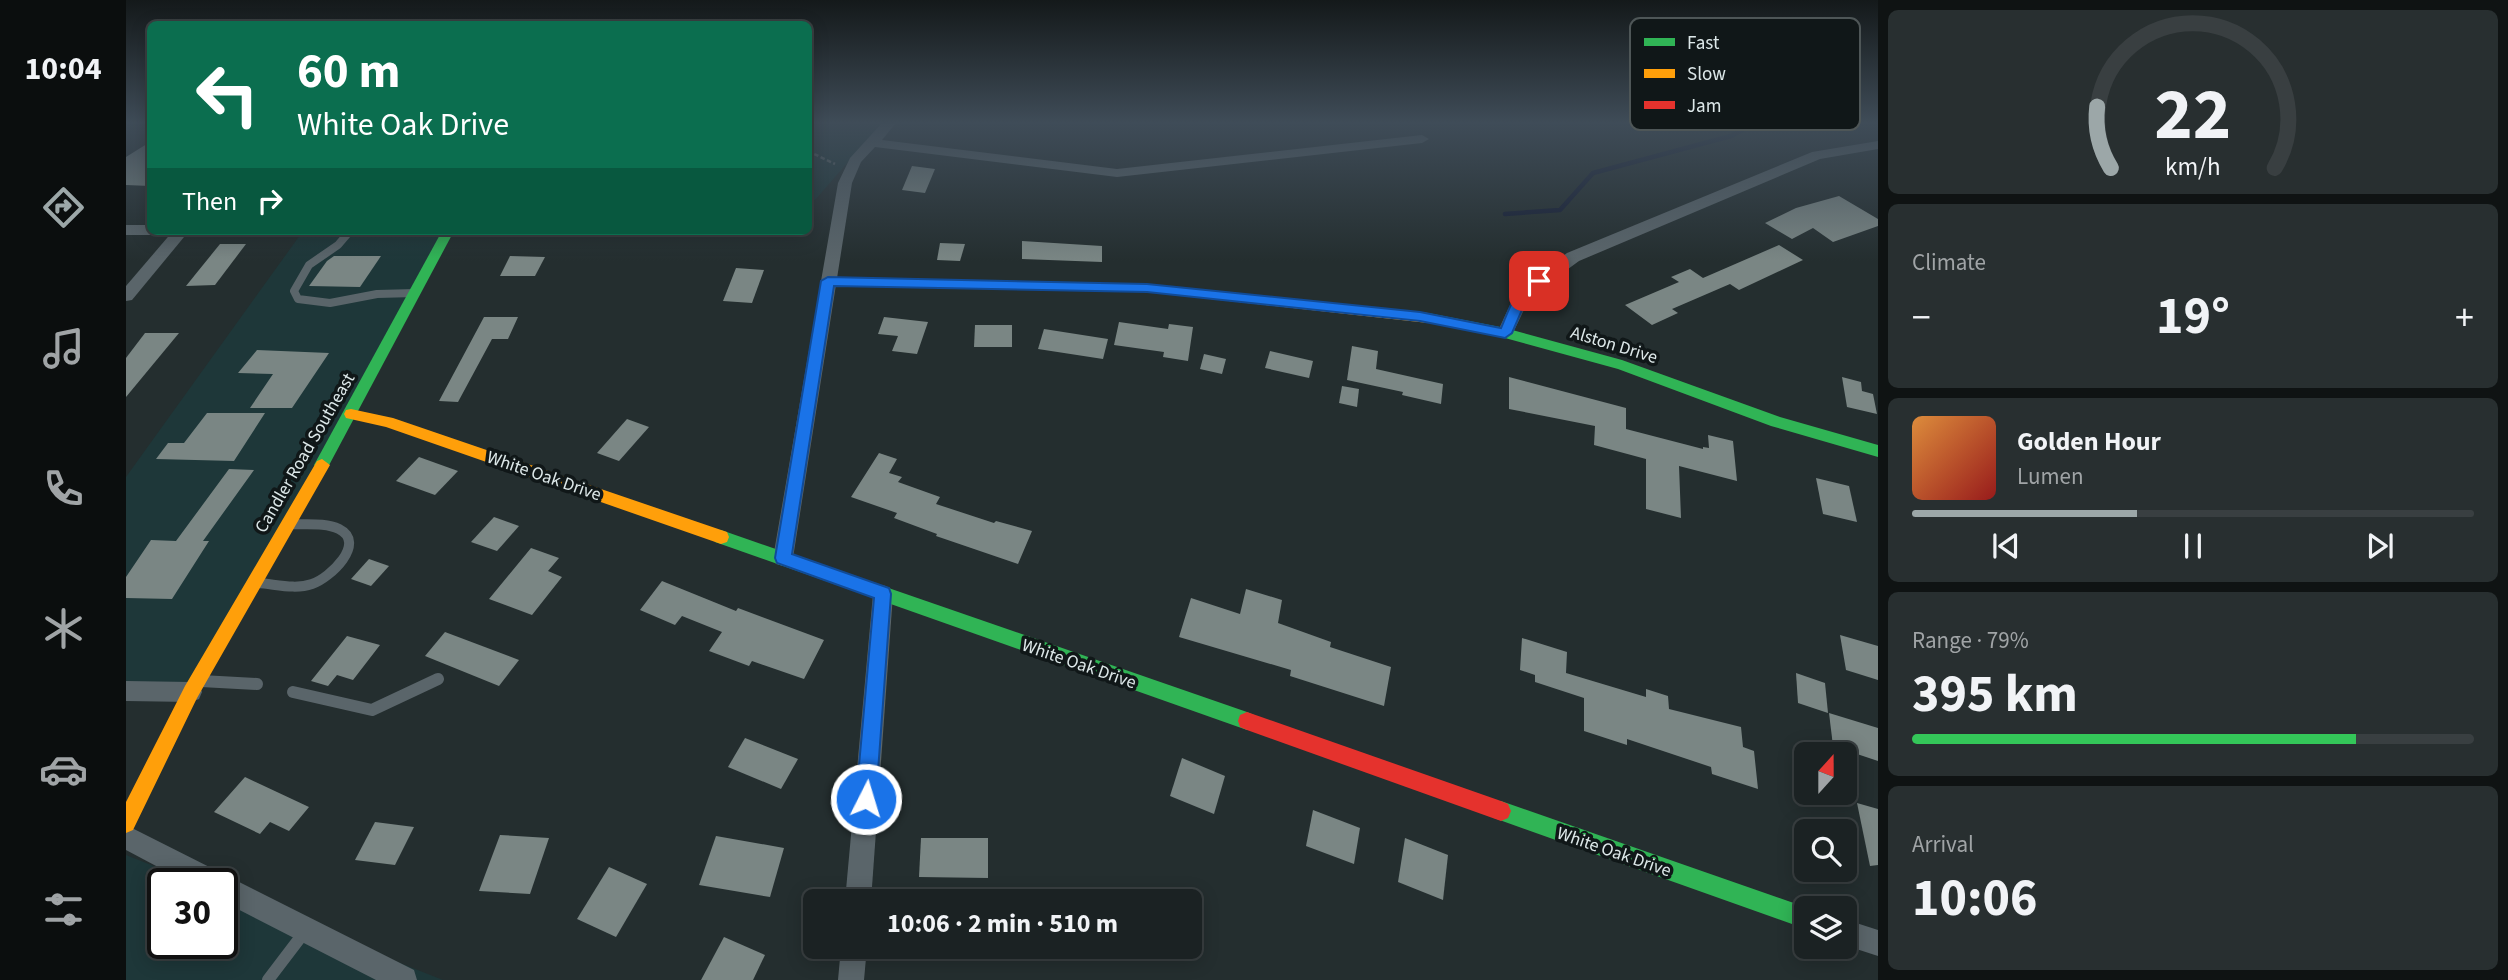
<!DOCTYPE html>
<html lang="en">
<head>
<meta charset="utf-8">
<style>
	:root { --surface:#1b2223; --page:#282f30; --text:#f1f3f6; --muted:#a0a4a6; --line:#393f41; --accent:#9ca7a8 }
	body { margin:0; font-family:"Source Sans 3",sans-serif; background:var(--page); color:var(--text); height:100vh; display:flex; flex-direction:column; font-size:26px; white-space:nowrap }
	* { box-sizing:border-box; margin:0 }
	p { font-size:23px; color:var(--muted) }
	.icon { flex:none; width:38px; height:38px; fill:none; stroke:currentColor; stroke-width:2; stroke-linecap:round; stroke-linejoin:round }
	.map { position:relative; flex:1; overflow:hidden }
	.panel { display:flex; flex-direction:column; gap:10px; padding:10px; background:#0f1313; width:630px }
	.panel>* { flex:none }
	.banner { position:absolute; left:21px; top:21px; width:665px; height:214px; border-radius:10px; box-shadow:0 4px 18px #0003,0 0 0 2px var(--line); background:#0b6e4f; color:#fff; overflow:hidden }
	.needle { width:46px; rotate:21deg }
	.fabs { position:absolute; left:1668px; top:742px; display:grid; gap:14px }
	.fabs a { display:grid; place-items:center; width:63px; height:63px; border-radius:10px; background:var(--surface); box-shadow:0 4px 18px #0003,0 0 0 2px var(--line); font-size:35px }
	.speed { position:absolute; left:21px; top:868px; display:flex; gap:14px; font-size:35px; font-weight:700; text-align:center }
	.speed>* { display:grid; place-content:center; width:91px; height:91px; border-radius:50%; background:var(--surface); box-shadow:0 4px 18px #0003,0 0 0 2px var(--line); line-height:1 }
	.speed .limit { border:4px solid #111; border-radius:10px; background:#fff; color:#111 }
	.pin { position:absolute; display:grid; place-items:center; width:60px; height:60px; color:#fff; margin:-30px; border-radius:14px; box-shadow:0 4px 10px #0006 }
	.me { position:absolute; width:77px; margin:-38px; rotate:5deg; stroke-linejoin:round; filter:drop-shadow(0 0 5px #0008) }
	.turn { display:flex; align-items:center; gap:24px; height:147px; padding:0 35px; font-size:32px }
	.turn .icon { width:91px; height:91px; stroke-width:2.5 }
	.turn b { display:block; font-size:49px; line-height:60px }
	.then { display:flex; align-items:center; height:66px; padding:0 35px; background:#0003; gap:14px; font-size:26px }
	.big { font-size:52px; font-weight:700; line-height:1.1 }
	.panel .card { flex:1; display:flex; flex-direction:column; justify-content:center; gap:10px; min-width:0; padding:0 24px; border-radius:10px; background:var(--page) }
	.panel .dial { align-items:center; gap:0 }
	.dial svg { height:182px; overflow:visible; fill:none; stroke:var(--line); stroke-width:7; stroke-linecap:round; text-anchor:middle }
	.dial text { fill:var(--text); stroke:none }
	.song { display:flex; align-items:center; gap:21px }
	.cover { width:84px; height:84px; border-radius:10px; background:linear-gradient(135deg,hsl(30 70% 55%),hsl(0 70% 35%)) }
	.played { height:7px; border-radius:4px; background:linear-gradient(90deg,var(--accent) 40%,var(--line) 40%) }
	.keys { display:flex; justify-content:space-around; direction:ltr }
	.heat { display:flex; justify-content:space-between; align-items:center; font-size:38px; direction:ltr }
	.charge { height:10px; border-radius:5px; background:linear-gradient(90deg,#34c759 79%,var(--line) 0) }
	.trip { position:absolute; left:677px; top:889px; width:399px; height:70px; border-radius:10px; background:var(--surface); box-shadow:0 4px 18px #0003,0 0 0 2px var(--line); font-weight:700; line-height:70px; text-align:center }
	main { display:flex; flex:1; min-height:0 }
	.tab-bar { display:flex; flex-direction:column; width:126px; justify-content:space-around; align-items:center; background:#0b0e0e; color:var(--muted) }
	.tab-bar .icon { width:49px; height:49px }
	.tab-bar .active { color:var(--accent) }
	.tab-bar b { font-size:32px; color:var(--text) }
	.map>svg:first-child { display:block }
	.built { fill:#1e3739 }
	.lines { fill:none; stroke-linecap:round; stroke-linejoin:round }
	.stream { stroke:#161e34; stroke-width:4.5 }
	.building { fill:#7a8684 }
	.path { stroke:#5e676a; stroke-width:2.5; stroke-dasharray:4.5 2.5; stroke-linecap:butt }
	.lane-far2 { stroke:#5a656a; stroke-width:8 }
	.lane-far1 { stroke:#5a656a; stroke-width:10 }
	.lane { stroke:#5a656a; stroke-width:12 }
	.street { fill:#5a656a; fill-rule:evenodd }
	.fast { fill:#30b455; fill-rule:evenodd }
	.slow { fill:#ff9f0a; fill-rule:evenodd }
	.jam { fill:#e5322d; fill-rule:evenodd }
	.route { fill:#1a73e8; stroke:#114b97; stroke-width:2 }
	.labels { text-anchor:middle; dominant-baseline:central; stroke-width:7; stroke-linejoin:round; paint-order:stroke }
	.street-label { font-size:18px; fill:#dde8e9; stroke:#101718 }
	.key { fill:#101718; stroke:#4e5657; stroke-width:2 }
	.key-label { font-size:19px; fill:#dde8e9 }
</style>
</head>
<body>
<main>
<nav class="tab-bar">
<b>10:04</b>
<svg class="icon active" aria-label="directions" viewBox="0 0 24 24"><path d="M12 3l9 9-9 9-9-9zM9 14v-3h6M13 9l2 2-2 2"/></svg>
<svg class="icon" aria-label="music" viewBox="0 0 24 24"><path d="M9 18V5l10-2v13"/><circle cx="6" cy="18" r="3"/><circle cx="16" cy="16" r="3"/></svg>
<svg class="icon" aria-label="phone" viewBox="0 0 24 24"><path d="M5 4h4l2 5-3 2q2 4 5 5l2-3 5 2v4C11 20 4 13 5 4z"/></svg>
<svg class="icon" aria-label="climate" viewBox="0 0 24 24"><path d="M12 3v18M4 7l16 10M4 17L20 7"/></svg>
<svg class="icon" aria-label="car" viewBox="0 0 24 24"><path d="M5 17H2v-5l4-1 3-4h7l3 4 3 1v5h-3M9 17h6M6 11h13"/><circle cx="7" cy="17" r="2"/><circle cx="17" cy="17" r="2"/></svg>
<svg class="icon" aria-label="filters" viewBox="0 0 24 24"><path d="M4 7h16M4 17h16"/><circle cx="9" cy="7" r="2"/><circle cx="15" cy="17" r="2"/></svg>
</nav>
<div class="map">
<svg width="1752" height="980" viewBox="0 0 1752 980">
	<rect width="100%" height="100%" fill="#242e2f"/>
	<g class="built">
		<path d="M683,123H756L689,200L683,199Z"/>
		<path d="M177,231H327L65,692L0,696V477Z"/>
		<path d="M0,855L73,884H37V943H96V893L317,980H0Z"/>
	</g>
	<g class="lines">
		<path class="stream" d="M1379,214L1434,210L1467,173L1605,136L1629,123"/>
	</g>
	<g class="building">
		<path d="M24,142V186L0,185V157Z"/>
		<path d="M786,166L809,169L799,193L776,190Z"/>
		<path d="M1713,196L1752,219V226L1707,242L1687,228L1666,239L1639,223L1670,208Z"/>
		<path d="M896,241L976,246V262L896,259Z"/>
		<path d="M814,243L839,244L834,261L811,260Z"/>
		<path d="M94,244H120L89,285L60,286Z"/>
		<path d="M1653,245L1677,260L1613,290L1604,284L1546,309L1552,313L1526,325L1499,305L1553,282L1545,277L1564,269L1577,278Z"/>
		<path d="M208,256H255L234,287L183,286L201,261Z"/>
		<path d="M384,256L419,257L409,276H374Z"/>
		<path d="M610,268L638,270L626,303L597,301Z"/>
		<path d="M358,317H392L382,339H366L332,402L313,401Z"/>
		<path d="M758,317L802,322L791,354L766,351L772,336L752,334Z"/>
		<path d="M993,322L1042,329L1043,324L1067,327L1062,361L1037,357L1038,352L988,345Z"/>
		<path d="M849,325H886V347H848Z"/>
		<path d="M918,329L982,339L977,359L912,349Z"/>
		<path d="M19,333H53L0,397V358Z"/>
		<path d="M1226,346L1252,351L1250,369L1317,384L1315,404L1276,395L1277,392L1221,380Z"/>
		<path d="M131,350L203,353L166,408H124L147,374L112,373Z"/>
		<path d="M1144,351L1187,361L1183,378L1139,368Z"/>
		<path d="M1078,354L1100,359L1096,374L1074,369Z"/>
		<path d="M1383,377L1500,408V429L1577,449V447L1583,448L1582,435L1607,441L1611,481L1553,466L1555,518L1520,509V459L1468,445L1469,426L1383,409Z"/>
		<path d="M1716,377L1735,382L1736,391L1747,394L1751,414L1721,407Z"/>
		<path d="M1216,386L1233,389L1231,407L1213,403Z"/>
		<path d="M81,413H139L108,461L30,459L42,443H58Z"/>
		<path d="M501,419L523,427L493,461L471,453Z"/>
		<path d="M753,453L771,459L763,473L776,477L772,482L814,497L810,504L868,523L870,521L906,531L892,564L810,536L811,534L768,518L771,513L725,497Z"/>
		<path d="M293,457L332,471L309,495L270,481Z"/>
		<path d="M103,469L128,470L77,541H83L46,599L0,598V577L25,540L50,541Z"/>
		<path d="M1690,478L1723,486L1731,522L1697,514Z"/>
		<path d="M368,517L393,526L371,551L345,542Z"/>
		<path d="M405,548L433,558L422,571L436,577L406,615L363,599Z"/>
		<path d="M243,559L263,566L245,586L225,579Z"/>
		<path d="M536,581L610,611L612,608L698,640L678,679L626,661L623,666L583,651L596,632L556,616L549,625L514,610Z"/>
		<path d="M1120,589L1156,600L1152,623L1205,642L1204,647L1265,667L1258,706L1164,676L1165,670L1053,637L1065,598L1114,614Z"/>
		<path d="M319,632L393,660L373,686L299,656Z"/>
		<path d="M1714,635L1752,646V680L1720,670Z"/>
		<path d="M221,636L254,645L227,680L211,675L202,686L185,681Z"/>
		<path d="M1396,638L1441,652L1440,673L1520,697V689L1542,696L1543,709L1615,727L1617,747L1628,751L1632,789L1586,774L1585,767L1501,739V745L1458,731V698L1409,682V675L1394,670Z"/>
		<path d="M1670,673L1699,683L1702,713L1672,703Z"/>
		<path d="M1703,713L1752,728V761L1707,746Z"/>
		<path d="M619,738L672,759L655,789L602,767Z"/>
		<path d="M1056,758L1099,776L1088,814L1044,796Z"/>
		<path d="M119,777L183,807L163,831L144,822L134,834L88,812Z"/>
		<path d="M1731,803L1752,809V865L1744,866Z"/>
		<path d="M1187,810L1234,828L1228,864L1180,846Z"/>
		<path d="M249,822L288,827L269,865L229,860Z"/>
		<path d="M374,835L423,838L404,894L353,891Z"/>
		<path d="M590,836L658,848L644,897L573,885Z"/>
		<path d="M795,838H862V878L793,877Z"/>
		<path d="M1279,838L1322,855L1317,900L1272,882Z"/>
		<path d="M483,867L521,884L490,937L451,919Z"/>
		<path d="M598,937L639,955L627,980H575Z"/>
	</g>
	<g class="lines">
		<path class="path" d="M682,151L709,164"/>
		<path class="lane-far2" d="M224,231L212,245L183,265L168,291L172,299L204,303L251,294L289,293"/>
		<path class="lane-far1" d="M132,583C149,584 169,590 186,584C204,578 241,543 213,529C199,522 179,525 164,524"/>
		<g class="lane">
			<path d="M75,681L131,684"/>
			<path d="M167,692L246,710L312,679"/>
			<path d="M142,980L180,930"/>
		</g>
		<g class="street">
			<path d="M756,123H770L756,140L991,169L1296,135L1303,139L1296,143L991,177L749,147L735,162L726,183L667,558L664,564L657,566L650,564L647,558L712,183L724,158Z"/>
			<path d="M1752,141V149L1694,159L1453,261L1404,297L1385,337H1373L1371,333L1391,290L1441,253L1686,152Z"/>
			<path d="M0,225H24V231H31L24,235H0Z"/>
			<path d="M47,231H63L6,300L0,301V286Z"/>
			<path d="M757,585L764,588L767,594L745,901H719L747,594L750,588Z"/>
			<path d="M0,681L65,682L73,685L76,692L73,699L65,702L0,701Z"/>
			<path d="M0,825L288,970L291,980H250L96,901V884H64L0,850Z"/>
			<path d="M1718,919L1752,930V956L1718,945Z"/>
			<path d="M715,947H741L738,980H712Z"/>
		</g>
		<g class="fast">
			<path d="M316,231H328L201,469H191L188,465Z"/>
			<path d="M1302,313L1379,328L1496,360L1654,417L1752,445V457L1645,426L1492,369L1379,338L1297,321L1295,318Z"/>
			<path d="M595,530L1121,712L1128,715L1130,721L1128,727L1121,730L589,542L587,537L589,532Z"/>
			<path d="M1375,801L1682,908H1680V929L1368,818L1365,811L1368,804Z"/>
		</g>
		<g class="slow">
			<path d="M702,277L1021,284L1302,313L1309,318L1302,323L1021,292L697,284L695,281Z"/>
			<path d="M225,409L267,418L601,532L603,537L601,542L595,544L260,427L220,418L218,414L220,410Z"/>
			<path d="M196,459L204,465L71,698L7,830L0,833V802L59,686L191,461Z"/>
		</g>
		<path class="jam" d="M1121,712L1375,801L1382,804L1385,811L1382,818L1375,821L1121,730L1114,727L1112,721L1114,715Z"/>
	</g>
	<linearGradient id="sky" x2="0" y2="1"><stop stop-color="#14191a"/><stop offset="0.47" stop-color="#3f4c58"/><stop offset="1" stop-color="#3f4c58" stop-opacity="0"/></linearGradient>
	<rect width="1752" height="261" fill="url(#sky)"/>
	<path class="route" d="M702,277L1021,284L1294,312L1375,328C1383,310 1393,274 1418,278L1420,281L1402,296L1386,333L1379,338L1294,321L1021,292L708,286L666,554L763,588L765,594L750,799L747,806L740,809L733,806L730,799L748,598L651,563L649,558L695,281Z"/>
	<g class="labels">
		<g class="street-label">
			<text transform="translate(1488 345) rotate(17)">Alston Drive</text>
			<text transform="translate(179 453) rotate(-60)">Candler Road Southeast</text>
			<text transform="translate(418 476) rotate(19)">White Oak Drive</text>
			<text transform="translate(953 664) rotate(19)">White Oak Drive</text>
			<text transform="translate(1488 852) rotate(19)">White Oak Drive</text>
		</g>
	</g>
	<rect x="1504" y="18" width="230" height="112" rx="10" class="key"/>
	<rect x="1518" y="38" width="31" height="8" fill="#30b455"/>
	<rect x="1518" y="69" width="31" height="9" fill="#ff9f0a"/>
	<rect x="1518" y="101" width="31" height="8" fill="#e5322d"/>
	<g class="key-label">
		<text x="1561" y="49">Fast</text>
		<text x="1561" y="80">Slow</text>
		<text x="1561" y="112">Jam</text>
	</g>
</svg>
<div class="fabs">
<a><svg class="needle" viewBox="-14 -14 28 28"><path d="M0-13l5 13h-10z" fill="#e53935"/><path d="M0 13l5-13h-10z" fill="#a0a4a6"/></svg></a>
<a><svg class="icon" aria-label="search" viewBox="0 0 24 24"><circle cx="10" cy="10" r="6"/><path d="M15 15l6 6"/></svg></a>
<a><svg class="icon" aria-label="layers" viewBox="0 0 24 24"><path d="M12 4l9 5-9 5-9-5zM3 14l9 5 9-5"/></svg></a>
</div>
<div class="speed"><div class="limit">30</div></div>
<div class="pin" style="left:1413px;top:281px;background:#d93025"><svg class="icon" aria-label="arrive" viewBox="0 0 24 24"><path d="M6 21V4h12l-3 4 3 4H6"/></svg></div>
<svg class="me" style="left:740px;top:799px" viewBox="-20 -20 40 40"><circle r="17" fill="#1a73e8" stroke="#fff" stroke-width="3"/><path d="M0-11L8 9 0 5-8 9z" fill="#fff"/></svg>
<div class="trip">10:06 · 2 min · 510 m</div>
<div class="banner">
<div class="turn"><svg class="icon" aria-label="left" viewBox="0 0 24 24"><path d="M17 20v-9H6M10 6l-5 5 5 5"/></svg><div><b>60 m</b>White Oak Drive</div></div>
<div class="then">Then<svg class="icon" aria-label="right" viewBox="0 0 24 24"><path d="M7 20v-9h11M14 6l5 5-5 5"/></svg></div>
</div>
</div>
<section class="panel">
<div class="card dial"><svg viewBox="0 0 100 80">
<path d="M14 69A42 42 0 1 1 86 69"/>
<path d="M14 69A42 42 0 0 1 8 42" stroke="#9ca7a8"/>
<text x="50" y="56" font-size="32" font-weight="700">22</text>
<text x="50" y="72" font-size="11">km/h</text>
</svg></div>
<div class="card"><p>Climate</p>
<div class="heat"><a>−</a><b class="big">19°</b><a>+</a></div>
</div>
<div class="card">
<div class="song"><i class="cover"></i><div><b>Golden Hour</b><p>Lumen</p></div></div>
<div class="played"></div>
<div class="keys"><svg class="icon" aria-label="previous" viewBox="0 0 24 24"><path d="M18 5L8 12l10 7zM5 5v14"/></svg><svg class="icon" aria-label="pause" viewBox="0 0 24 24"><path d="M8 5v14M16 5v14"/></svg><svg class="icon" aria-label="next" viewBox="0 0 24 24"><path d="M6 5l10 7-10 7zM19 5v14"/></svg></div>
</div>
<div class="card"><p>Range · 79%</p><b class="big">395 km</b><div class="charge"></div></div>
<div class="card"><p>Arrival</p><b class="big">10:06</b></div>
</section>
</main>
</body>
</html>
